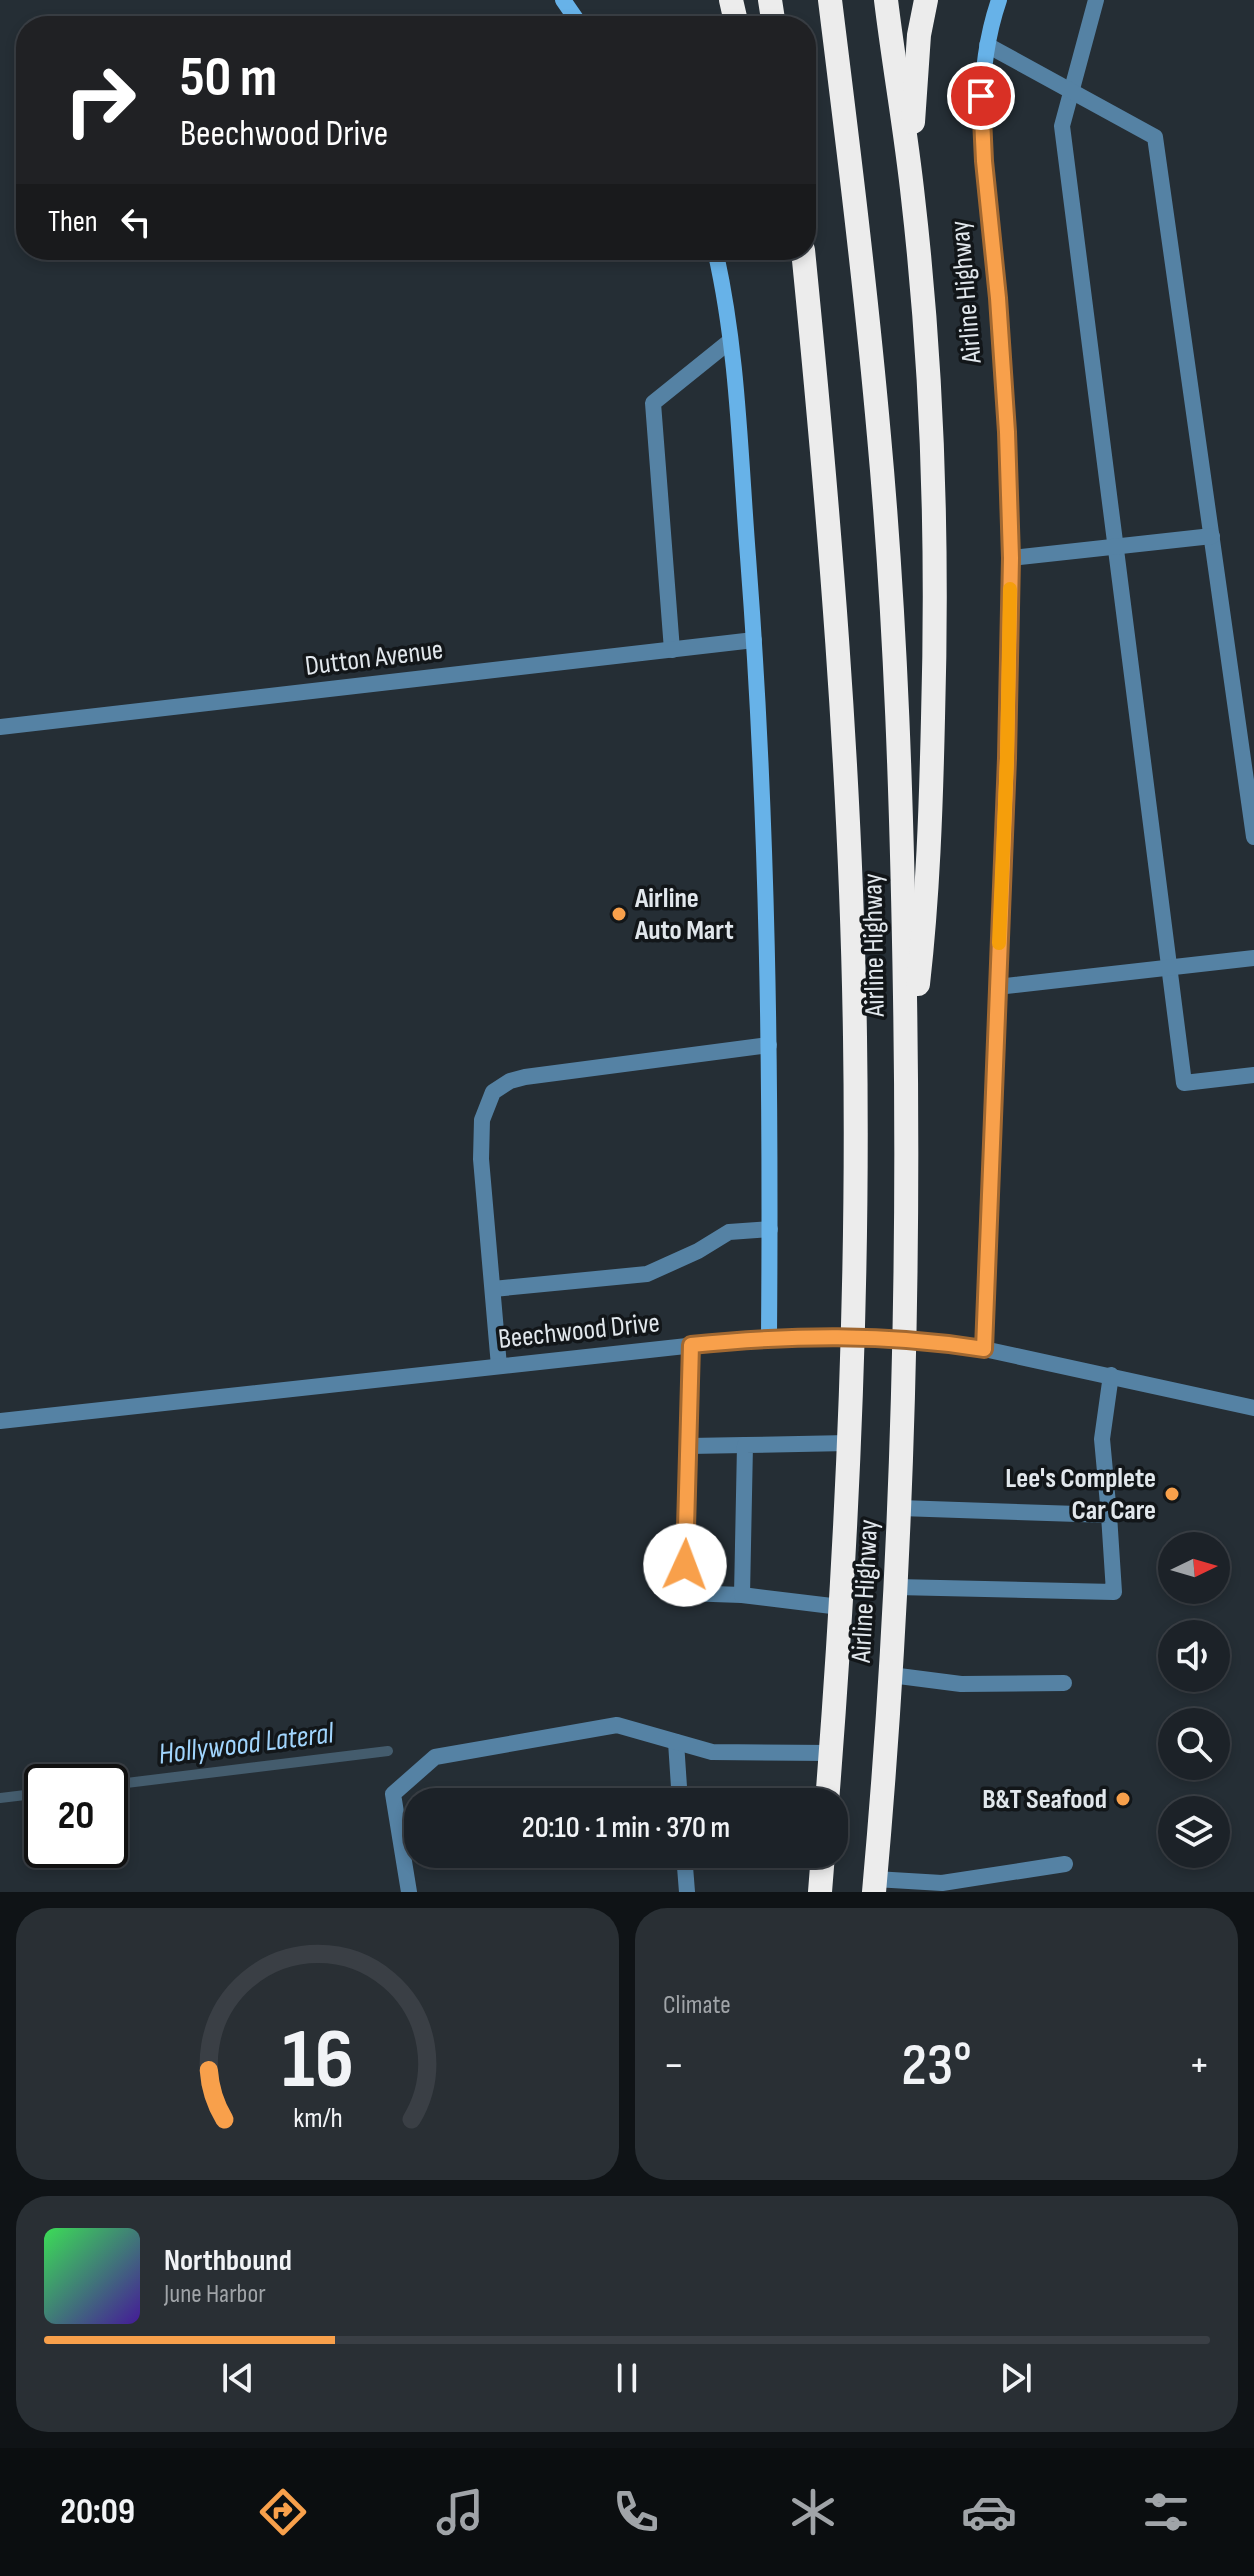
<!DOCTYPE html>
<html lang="en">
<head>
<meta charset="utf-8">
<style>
	:root { --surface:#1c2228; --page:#292f34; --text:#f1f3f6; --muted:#a0a4a8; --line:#3a3f45; --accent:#f8a04b }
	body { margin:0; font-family:"Sofia Sans Condensed",sans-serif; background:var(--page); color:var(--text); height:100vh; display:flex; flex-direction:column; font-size:30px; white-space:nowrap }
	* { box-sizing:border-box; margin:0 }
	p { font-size:26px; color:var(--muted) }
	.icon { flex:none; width:44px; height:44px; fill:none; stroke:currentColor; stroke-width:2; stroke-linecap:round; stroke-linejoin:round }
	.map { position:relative; height:1892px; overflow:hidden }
	.drawer { display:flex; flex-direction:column; gap:16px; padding:16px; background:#0f1316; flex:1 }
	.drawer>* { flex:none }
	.guide { position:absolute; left:16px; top:16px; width:800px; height:244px; border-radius:32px; box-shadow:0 4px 12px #0003,0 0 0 2px var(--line); background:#202124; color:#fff; overflow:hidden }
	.needle { width:52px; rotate:85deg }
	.controls { position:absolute; left:1158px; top:1532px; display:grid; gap:16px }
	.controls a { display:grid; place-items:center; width:72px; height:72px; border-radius:50%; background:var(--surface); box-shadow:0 4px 12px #0003,0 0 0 2px var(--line); font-size:40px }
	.speed { position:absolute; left:24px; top:1764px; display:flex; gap:16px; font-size:40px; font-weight:700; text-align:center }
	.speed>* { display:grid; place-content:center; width:104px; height:104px; border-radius:50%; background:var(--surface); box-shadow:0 4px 12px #0003,0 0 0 2px var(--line); line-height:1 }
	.speed .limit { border:4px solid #111; border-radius:12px; background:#fff; color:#111 }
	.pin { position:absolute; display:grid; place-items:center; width:68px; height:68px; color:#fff; margin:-34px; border:4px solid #fff; border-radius:50%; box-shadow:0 2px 8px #0007 }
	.me { position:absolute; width:88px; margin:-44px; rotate:2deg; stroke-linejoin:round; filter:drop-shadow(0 0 6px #0008) }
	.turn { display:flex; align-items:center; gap:28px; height:168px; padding:0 32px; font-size:36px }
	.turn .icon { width:104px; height:104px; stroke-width:2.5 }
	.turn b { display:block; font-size:56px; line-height:68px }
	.then { display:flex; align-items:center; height:76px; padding:0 32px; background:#0003; gap:16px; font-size:30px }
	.big { font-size:60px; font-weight:600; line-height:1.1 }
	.drawer .tile { flex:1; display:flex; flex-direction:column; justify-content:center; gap:12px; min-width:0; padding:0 28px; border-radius:32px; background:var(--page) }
	.drawer .dial { align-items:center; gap:0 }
	.dial svg { height:208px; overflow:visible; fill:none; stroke:var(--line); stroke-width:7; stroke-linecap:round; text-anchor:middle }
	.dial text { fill:var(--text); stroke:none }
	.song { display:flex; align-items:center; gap:24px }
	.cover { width:96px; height:96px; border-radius:12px; background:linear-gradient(135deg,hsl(130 70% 55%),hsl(260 70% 35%)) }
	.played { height:8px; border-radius:4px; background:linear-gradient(90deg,var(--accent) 25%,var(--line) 25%) }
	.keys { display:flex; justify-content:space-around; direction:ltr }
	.heat { display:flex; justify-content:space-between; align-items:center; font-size:44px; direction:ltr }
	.drawer .tiles { flex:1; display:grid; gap:16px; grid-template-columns:1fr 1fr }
	.tile:last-child { grid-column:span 2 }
	.trip { position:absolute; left:404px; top:1788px; width:444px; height:80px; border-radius:32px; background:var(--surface); box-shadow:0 4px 12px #0003,0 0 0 2px var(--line); font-weight:600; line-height:80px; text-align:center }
	.menu { display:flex; height:128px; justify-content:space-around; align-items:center; background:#0b0e10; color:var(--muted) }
	.menu .icon { width:56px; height:56px }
	.menu .on { color:var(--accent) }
	.menu b { font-size:36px; color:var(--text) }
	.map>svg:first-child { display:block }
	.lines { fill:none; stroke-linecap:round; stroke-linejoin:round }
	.stream { stroke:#445c6d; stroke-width:10 }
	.lane { stroke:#5582a4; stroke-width:16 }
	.street { stroke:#5582a4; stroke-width:16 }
	.secondary { stroke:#67b2e8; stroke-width:16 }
	.highway { stroke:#ececec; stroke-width:24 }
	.route-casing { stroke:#a16831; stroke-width:20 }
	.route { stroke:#f8a04b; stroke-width:14 }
	.slow { stroke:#f59e0b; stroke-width:14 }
	.poi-dot { fill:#f8a04b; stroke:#121619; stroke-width:3 }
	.labels { text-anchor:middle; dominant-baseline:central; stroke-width:7; stroke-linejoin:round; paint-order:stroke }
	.street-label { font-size:28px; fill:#e1e7ec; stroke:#121619 }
	.poi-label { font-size:28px; font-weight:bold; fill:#e1e7ec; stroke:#121619; text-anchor:end }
	.water-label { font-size:30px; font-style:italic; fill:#a1d5fd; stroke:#121619 }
</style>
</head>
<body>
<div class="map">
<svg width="1254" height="1892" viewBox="0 0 1254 1892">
	<rect width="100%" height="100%" fill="#252e35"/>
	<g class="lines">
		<g class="stream">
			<path d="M110,1785L388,1751"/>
			<path d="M0,1798L42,1793"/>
		</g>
		<g class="lane">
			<path d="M1096,0L1062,126L1184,1083L1254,1075"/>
			<path d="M987,45L1155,137L1254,837"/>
			<path d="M1011,558L1212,536"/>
			<path d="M672,650L653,403L730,341"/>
			<path d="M997,987L1254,958"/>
			<path d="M493,1289L647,1274L698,1251L729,1232L770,1229"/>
			<path d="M691,1345L689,1446L745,1445"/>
			<path d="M499,1366L481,1159L482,1120L493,1092L510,1081L525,1077L769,1045"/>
			<path d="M689,1446L684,1593L742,1595"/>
			<path d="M1109,1515L1102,1439L1111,1375"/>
			<path d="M896,1587L1114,1592L1109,1515L900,1508"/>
			<path d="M840,1607L742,1595L745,1445L848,1443"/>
			<path d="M891,1675L961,1684L1064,1683"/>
			<path d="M676,1742L680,1802"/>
			<path d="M684,1854L687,1892"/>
			<path d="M875,1879L942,1883L1065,1864"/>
			<path d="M409,1892L393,1794L435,1757L617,1725L712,1752L831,1753"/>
		</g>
		<g class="street">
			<path d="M0,727L754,640"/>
			<path d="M984,1349L1254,1408"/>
			<path d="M0,1421L769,1337"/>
		</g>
		<g class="secondary">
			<path d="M563,0L581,26"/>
			<path d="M715,250C738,350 740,455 748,557C768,816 771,1077 769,1337L905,1338L984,1349C989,1197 995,1045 1001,894C1007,763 1014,631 1010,500C1008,432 1004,364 998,296C989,198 966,96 999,0"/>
		</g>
		<g class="highway">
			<path d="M731,0L737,26"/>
			<path d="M770,0L774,26"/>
			<path d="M830,0C848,145 866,290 879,436C896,622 902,810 905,997C910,1296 901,1594 874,1892"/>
			<path d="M886,0C894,66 906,132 913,198C933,371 938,544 933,718C931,807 928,896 918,984"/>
			<path d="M913,122L919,35L926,0"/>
			<path d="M803,250C829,511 851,774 855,1037C859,1292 847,1548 827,1802"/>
			<path d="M820,1892L823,1854"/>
		</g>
	</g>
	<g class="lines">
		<g class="route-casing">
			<path id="route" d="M685,1565L691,1345C790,1335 886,1333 984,1349L1007,758L1011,558L1007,432L998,298L984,161L981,96"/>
		</g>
		<use href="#route" class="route"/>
		<path class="slow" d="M999,943L1007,758L1010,589"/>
	</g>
	<g class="poi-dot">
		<circle cx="619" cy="914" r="8"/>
		<circle cx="1172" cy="1494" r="8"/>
		<circle cx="1123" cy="1799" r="8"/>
	</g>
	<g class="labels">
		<g class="street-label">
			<text transform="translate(966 292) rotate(-95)">Airline Highway</text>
			<text transform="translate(374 658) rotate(-7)">Dutton Avenue</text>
			<text transform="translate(874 945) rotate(-91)">Airline Highway</text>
			<text transform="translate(579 1331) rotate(-6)">Beechwood Drive</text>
			<text transform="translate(865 1591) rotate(-87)">Airline Highway</text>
		</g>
		<g class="poi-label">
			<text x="635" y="898" text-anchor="start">Airline<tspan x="635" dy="32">Auto Mart</tspan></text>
			<text x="1156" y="1478">Lee's Complete<tspan x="1156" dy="32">Car Care</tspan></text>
			<text x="1107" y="1799">B&amp;T Seafood</text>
		</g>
		<g class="water-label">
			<text transform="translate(246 1744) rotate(-7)">Hollywood Lateral</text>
		</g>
	</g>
</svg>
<div class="controls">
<a><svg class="needle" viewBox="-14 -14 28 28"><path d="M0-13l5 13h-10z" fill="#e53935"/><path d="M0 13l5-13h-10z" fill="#a0a4a8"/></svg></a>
<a><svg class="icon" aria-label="sound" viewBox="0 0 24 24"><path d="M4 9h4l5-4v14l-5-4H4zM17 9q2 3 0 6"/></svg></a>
<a><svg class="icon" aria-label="search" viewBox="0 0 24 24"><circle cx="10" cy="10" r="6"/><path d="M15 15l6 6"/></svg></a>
<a><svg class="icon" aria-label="layers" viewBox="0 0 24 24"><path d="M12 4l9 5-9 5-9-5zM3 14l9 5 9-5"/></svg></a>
</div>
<div class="speed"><div class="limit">20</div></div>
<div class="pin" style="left:981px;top:96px;background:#d93025"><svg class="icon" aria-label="arrive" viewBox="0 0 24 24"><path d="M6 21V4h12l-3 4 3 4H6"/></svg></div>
<svg class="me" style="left:685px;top:1565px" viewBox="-20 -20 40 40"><circle r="19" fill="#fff"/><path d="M0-13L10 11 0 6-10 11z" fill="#f8a04b"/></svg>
<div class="trip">20:10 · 1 min · 370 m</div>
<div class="guide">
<div class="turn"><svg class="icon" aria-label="right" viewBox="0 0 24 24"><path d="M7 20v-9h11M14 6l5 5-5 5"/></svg><div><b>50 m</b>Beechwood Drive</div></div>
<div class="then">Then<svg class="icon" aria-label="left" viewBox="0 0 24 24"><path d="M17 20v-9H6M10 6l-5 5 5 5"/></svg></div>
</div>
</div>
<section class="drawer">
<div class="tiles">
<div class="tile dial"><svg viewBox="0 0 100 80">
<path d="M14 69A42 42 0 1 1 86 69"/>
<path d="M14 69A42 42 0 0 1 8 50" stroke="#f8a04b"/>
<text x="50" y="56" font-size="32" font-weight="700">16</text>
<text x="50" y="72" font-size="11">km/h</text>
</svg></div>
<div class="tile"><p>Climate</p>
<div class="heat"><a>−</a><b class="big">23°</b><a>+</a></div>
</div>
<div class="tile">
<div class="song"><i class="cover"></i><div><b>Northbound</b><p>June Harbor</p></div></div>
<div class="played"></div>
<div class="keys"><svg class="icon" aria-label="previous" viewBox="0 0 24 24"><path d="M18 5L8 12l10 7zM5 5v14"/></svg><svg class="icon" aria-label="pause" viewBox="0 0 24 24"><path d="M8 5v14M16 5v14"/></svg><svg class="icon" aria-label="next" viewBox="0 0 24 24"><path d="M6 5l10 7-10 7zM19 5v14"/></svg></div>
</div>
</div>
</section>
<nav class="menu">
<b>20:09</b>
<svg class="icon on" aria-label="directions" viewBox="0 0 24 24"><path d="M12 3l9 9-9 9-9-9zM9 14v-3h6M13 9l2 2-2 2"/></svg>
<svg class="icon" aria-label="music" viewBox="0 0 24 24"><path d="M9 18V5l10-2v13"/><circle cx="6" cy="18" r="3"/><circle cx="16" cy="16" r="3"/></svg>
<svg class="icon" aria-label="phone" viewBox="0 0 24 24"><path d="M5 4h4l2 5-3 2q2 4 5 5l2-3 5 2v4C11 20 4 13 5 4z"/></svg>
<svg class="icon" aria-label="climate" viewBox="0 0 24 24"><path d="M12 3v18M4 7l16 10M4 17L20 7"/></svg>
<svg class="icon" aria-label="car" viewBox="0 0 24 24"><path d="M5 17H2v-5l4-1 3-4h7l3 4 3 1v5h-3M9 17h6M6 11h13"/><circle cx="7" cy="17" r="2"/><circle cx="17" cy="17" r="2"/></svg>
<svg class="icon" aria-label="filters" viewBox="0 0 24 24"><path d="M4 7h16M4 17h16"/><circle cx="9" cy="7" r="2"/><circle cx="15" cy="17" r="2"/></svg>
</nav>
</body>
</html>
